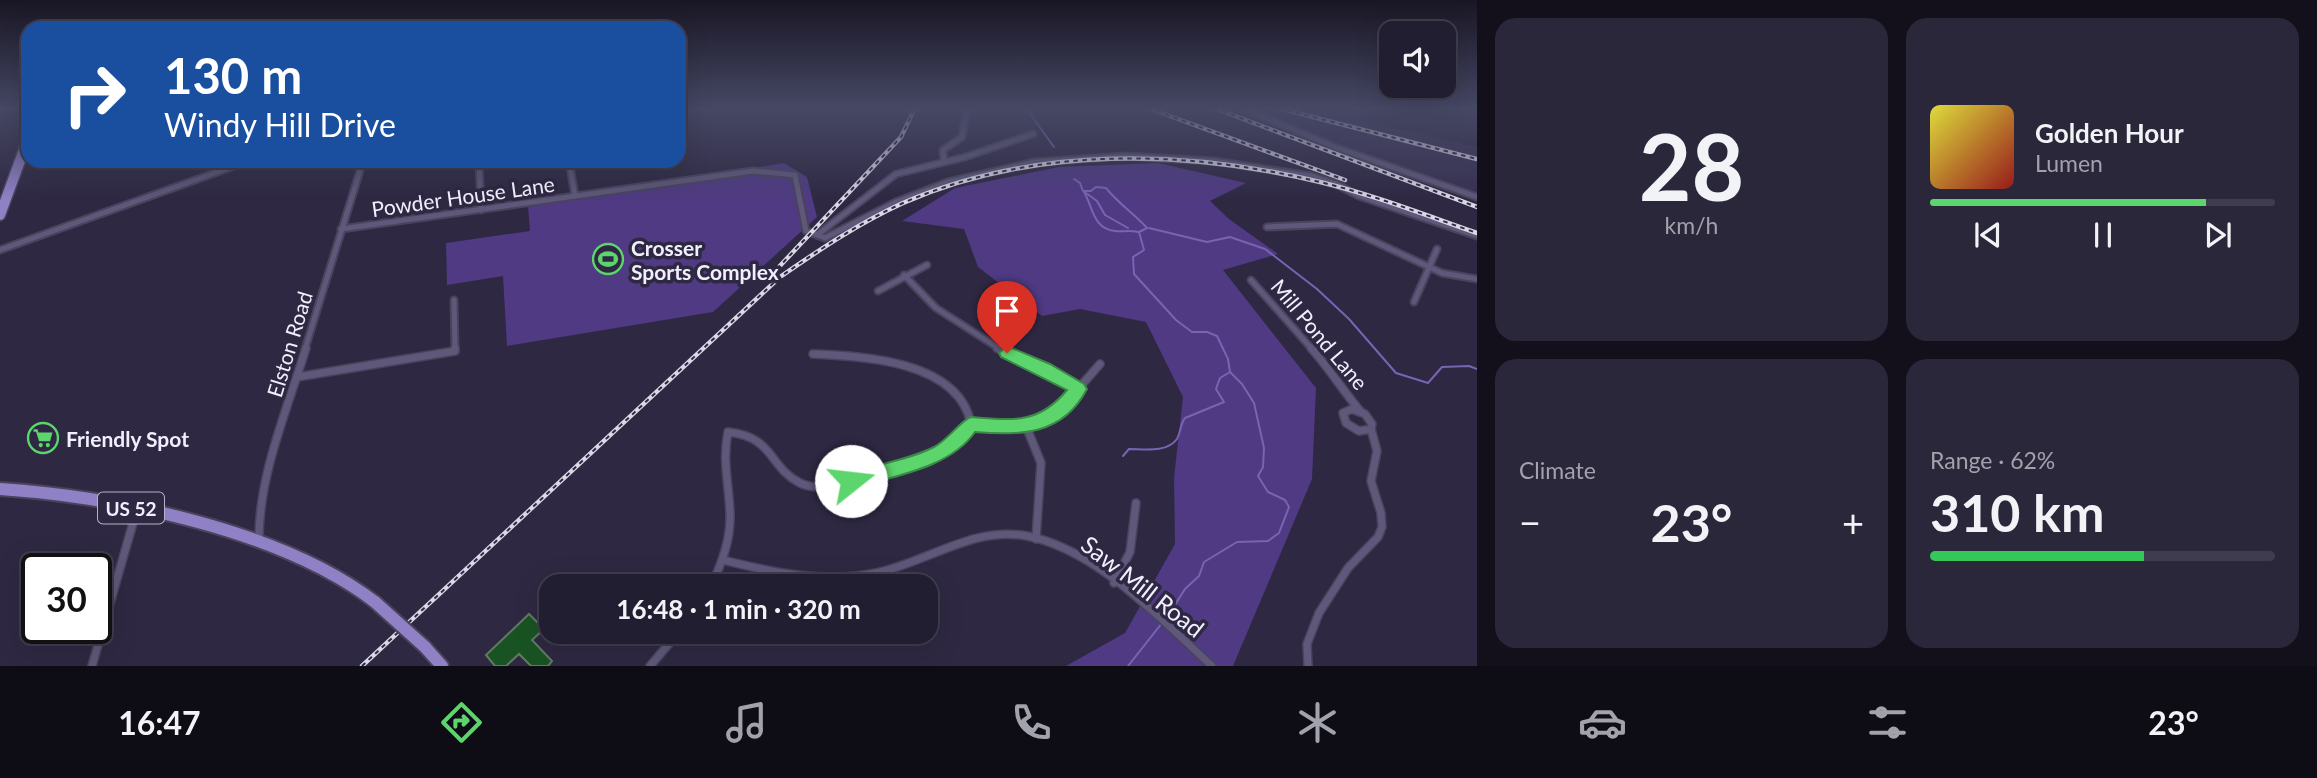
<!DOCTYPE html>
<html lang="en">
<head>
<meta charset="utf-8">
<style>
	:root { --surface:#221e32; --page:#2a273a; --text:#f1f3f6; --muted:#a2a2ac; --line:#3f3c4d; --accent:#5cd56d }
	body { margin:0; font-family:Lato,sans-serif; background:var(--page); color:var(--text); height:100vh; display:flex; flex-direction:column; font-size:26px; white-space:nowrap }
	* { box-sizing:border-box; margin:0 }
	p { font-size:23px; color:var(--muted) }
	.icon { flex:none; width:38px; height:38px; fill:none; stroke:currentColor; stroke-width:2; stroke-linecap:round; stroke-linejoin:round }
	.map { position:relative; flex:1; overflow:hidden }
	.side { display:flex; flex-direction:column; gap:18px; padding:18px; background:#13101c; width:840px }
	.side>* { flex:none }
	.top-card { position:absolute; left:21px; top:21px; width:665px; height:147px; border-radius:21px; box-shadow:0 7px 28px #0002,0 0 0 2px var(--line); background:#1a4fa0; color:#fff; overflow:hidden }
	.controls { position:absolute; left:1379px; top:21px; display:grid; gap:14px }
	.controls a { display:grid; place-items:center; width:77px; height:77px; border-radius:14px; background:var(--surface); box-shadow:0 7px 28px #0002,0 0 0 2px var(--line); font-size:35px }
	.speed { position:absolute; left:21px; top:553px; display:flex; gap:14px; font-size:35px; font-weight:700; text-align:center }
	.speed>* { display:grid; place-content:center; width:91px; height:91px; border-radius:50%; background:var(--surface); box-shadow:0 7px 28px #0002,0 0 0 2px var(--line); line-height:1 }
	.speed .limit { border:4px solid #111; border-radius:10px; background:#fff; color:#111 }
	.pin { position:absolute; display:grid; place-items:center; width:60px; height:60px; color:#fff; margin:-72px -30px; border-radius:50% 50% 50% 0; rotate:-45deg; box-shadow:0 0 7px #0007 }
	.pin .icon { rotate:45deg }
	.me { position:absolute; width:77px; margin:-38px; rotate:74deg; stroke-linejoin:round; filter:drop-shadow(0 0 5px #0008) }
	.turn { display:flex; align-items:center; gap:24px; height:147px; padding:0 28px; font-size:32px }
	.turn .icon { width:91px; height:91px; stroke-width:2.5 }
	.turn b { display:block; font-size:49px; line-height:60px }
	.big { font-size:52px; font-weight:700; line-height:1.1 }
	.side .tile { flex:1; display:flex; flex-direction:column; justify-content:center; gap:10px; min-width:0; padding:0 24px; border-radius:21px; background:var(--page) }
	.side .dial { align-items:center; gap:0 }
	.dial b { font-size:91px; line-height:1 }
	.song { display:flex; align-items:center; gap:21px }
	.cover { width:84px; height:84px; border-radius:10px; background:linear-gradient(135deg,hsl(60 70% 55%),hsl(0 70% 35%)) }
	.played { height:7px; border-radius:4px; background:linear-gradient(90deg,var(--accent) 80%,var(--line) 80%) }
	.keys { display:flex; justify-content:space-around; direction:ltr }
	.heat { display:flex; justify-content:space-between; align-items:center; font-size:38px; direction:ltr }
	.charge { height:10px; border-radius:5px; background:linear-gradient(90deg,#34c759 62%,var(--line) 0) }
	.side .tiles { flex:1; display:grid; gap:18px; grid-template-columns:repeat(2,1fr) }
	.trip { position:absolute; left:539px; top:574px; width:399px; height:70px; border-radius:21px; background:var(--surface); box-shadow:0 7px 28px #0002,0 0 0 2px var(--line); font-weight:700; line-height:70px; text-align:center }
	.tab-bar { display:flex; height:112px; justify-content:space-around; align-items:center; background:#0e0c14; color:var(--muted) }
	.tab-bar .icon { width:49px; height:49px }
	.tab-bar .on { color:var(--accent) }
	.tab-bar b { font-size:32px; color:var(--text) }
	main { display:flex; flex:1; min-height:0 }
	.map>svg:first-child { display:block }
	.built { fill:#373050 }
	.green { fill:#4f3a83 }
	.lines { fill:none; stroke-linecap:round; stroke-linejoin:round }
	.stream { stroke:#7864b3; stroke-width:2 }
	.building { fill:#1a5323; stroke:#617a63; stroke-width:2 }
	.minor-far1-casing { stroke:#49445c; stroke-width:9 }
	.minor-casing { stroke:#49445c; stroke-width:10 }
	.primary-far1-casing { stroke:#49445c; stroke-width:13 }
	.primary-casing { stroke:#49445c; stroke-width:16 }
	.minor-far1 { stroke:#5f587a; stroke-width:5 }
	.minor { stroke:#5f587a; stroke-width:7 }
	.primary-far1 { stroke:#9081c6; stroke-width:10 }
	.primary { stroke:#9081c6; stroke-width:12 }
	.rail-casing { stroke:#dad8e7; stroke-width:4.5 }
	.rail { stroke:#2e2842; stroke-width:2; stroke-dasharray:4.5; stroke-linecap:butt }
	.primary-bridge-casing { stroke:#49445c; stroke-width:16; stroke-linecap:butt }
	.primary-bridge { stroke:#9081c6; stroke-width:12 }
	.route { fill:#5cd56d; stroke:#3c8a47; stroke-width:2 }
	.labels { text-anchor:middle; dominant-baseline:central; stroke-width:7; stroke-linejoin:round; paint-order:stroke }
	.shield { fill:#2e2842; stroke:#b6b3c5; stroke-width:2 }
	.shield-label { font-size:19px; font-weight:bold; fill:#f1effd }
	.street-label { font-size:21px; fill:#f1effd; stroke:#2e2842 }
	.poi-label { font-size:21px; font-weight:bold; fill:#f1effd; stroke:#2e2842; text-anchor:start }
	.near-street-label { font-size:24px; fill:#f1effd; stroke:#2e2842 }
</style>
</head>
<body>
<main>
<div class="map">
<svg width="1477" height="666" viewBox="0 0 1477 666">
	<rect width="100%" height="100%" fill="#2e2842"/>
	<path class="built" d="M1248,108H1310L1477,147V195L1326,142Z"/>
	<g class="green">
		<path d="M784,163L807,177L817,217L713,312L507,346L503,276L447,285L446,243L530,231L528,206Z"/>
		<path d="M1158,163L1246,183L1210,201L1229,219L1278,254L1223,270L1316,388L1312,479L1233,666H1066L1125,633L1175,544L1174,478L1183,397L1146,322L1080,309L1042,316L978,267L964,229L902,221L955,188L1059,167Z"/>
	</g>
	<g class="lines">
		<g class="stream">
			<path d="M1026,108L1054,147"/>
			<path d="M1074,179L1080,183L1083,191H1091L1096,187L1106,188C1119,204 1133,213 1147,228L1139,232L1144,250L1133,257L1134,274L1176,320L1192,332H1207L1217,336L1228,359L1230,372L1242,384L1254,403L1264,448L1263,467L1258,476L1268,492L1285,500L1289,507L1279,533L1268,541L1237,542L1204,562L1199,576L1185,589L1166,619"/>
			<path d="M1084,192C1093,207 1093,229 1115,231C1123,232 1130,230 1138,232"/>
			<path d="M1086,193L1097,201L1105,215L1128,228"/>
			<path d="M1149,228L1207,242L1230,237L1265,249L1317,289L1349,319L1396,373L1428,383L1442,367L1469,366L1477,369"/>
			<path d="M1123,456L1129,449C1144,449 1167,453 1177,439C1181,432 1180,424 1185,418L1224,402L1216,389L1220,378L1230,372"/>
			<path d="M1128,666L1162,623"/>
		</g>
	</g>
	<path class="building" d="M529,614L544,629L532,640L552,661L548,666H531L519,654L506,666H495L486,655Z"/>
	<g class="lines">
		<g class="minor-far1-casing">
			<g id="minor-far1">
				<path d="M1242,108L1335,147L1477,197"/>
				<path d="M479,161L481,210"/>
				<path d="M569,161L575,196"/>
				<path d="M944,162L943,150L962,137L967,108"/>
				<path d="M1267,227L1337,224L1442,273L1477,279"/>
				<path d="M341,229L753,171L795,175L806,231L817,235L896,174L965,157L1033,134"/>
				<path d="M817,235L825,238L896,202L948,182L1035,162L1125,156L1214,161L1311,176L1336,184L1359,196L1477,236"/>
				<path d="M0,250L248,161"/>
				<path d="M904,275L936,308L1000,349"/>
				<path d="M1251,280L1312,349"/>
				<path d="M878,291L927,265"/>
				<path d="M454,300L455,349"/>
				<path d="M1414,302L1437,249"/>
				<path d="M305,349L363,161"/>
			</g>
		</g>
		<g class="minor-casing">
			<g id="minor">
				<path d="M997,348L1079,389"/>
				<path d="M1311,348C1329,368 1343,391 1361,412"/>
				<path d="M297,377L455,351V348"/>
				<path d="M1352,409L1365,414L1372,424L1371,429L1359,431L1346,423L1343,413Z"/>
				<path d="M971,424C1042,433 1056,415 1100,364"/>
				<path d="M1026,426L1041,463L1036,539"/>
				<path d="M259,539C259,474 287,410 306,348"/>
				<path d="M723,560C774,573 828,584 880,572C931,560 974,526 1027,536C1097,549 1161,620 1212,666"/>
				<path d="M1114,583L1130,552L1136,503"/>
				<path d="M711,586C722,563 731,539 730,513C729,485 722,460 728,432C775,437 768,467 800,483C829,498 916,465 944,449C955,443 963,434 971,424C959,361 864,356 813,354"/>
				<path d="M92,666L137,509"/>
				<path d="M650,666L679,632"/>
				<path d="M1308,666L1307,644L1319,613L1348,568L1378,537L1382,527L1381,513L1371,481L1377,451L1371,429"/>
			</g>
		</g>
		<g class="primary-far1-casing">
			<path id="primary-far1" d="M0,215L28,139"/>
		</g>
		<g class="primary-casing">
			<g id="primary">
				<path d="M0,489C117,497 281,530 375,602"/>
				<path d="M425,647L442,666"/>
			</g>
		</g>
		<use href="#minor-far1" class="minor-far1"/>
		<use href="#minor" class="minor"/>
		<use href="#primary-far1" class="primary-far1"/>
		<use href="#primary" class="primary"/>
		<g class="rail-casing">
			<g id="rail">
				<path d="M1148,108L1345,180"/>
				<path d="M1214,108L1477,207"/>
				<path d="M1278,108L1477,159"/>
				<path d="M777,269L901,137L915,108"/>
				<path d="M362,666L780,277C819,250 859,223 903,203C1034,146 1184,149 1320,182C1374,195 1425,215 1477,233"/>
			</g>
		</g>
		<use href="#rail" class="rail"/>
		<g class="primary-bridge-casing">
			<path id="primary-bridge" d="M375,602L425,647"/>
		</g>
		<use href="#primary-bridge" class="primary-bridge"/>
	</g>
	<linearGradient id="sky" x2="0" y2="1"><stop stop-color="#191624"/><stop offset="0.54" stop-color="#464865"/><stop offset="1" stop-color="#464865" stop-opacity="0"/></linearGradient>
	<rect width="1477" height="201" fill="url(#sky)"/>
	<path class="route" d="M1007,346L1050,364L1084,384L1087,389C1063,435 1021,436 975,432C949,469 892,476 851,489L844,486L842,481L844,475C873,465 906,461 934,447C948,440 960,421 971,417C1012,420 1038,425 1067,390L1001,357L999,353Z"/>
	<defs>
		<g id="stadium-ring" transform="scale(1.575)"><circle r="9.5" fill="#2e2842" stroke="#5cd56d" stroke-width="1.5"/><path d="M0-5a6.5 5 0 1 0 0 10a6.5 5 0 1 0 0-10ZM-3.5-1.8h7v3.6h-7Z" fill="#5cd56d"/></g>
		<g id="supermarket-ring" transform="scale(1.575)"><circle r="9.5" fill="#2e2842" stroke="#5cd56d" stroke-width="1.5"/><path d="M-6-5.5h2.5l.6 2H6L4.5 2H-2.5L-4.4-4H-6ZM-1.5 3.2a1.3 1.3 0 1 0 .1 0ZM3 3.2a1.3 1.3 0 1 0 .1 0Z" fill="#5cd56d"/></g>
	</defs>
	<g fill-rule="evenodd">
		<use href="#stadium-ring" x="608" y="259"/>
		<use href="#supermarket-ring" x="43" y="438"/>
	</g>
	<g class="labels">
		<rect class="shield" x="98" y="492.5" width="66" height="31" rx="5"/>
		<g class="shield-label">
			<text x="131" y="508">US 52</text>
		</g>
		<g class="street-label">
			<text transform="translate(463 196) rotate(-8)">Powder House Lane</text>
			<text transform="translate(1320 334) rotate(50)">Mill Pond Lane</text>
			<text transform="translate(289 344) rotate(-73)">Elston Road</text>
		</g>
		<g class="poi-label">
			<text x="631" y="247">Crosser<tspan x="631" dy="24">Sports Complex</tspan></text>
			<text x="66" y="438">Friendly Spot</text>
		</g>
		<g class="near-street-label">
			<text transform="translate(1143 586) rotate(38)">Saw Mill Road</text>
		</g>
	</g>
</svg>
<div class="controls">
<a><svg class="icon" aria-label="sound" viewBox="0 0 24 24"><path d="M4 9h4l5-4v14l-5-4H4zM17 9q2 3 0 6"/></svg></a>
</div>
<div class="speed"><div class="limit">30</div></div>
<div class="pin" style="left:1007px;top:353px;background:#d93025"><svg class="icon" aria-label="arrive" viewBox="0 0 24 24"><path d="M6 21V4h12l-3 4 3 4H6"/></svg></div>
<svg class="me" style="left:851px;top:481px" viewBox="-20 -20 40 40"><circle r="19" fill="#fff"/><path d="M0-13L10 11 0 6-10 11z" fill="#5cd56d"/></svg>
<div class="trip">16:48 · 1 min · 320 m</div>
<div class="top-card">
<div class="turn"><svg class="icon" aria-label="right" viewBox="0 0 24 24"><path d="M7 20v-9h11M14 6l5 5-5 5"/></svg><div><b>130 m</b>Windy Hill Drive</div></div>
</div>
</div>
<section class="side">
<div class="tiles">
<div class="tile dial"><b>28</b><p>km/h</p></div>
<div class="tile">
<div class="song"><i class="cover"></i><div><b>Golden Hour</b><p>Lumen</p></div></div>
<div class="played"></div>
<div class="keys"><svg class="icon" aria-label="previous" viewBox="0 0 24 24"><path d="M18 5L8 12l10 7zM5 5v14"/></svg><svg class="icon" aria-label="pause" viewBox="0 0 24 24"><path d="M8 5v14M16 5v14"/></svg><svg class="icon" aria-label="next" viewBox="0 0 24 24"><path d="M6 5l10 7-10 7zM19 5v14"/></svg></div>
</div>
<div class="tile"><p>Climate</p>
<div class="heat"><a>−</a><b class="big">23°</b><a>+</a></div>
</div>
<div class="tile"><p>Range · 62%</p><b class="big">310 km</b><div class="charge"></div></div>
</div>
</section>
</main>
<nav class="tab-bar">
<b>16:47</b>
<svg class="icon on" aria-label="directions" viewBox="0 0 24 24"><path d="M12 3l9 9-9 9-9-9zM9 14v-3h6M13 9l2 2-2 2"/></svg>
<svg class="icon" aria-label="music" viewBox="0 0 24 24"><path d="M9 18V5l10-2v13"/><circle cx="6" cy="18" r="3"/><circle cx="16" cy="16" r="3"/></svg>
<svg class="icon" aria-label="phone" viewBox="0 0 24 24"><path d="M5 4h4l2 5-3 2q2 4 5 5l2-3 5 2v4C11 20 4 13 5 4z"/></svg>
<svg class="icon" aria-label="climate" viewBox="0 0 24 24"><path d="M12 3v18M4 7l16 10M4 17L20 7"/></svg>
<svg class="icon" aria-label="car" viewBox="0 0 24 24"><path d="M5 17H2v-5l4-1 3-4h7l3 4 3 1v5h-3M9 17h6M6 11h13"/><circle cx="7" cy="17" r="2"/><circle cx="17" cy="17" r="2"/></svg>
<svg class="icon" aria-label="filters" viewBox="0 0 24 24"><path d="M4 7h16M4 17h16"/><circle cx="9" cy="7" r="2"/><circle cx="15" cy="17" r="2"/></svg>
<b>23°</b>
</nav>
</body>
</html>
